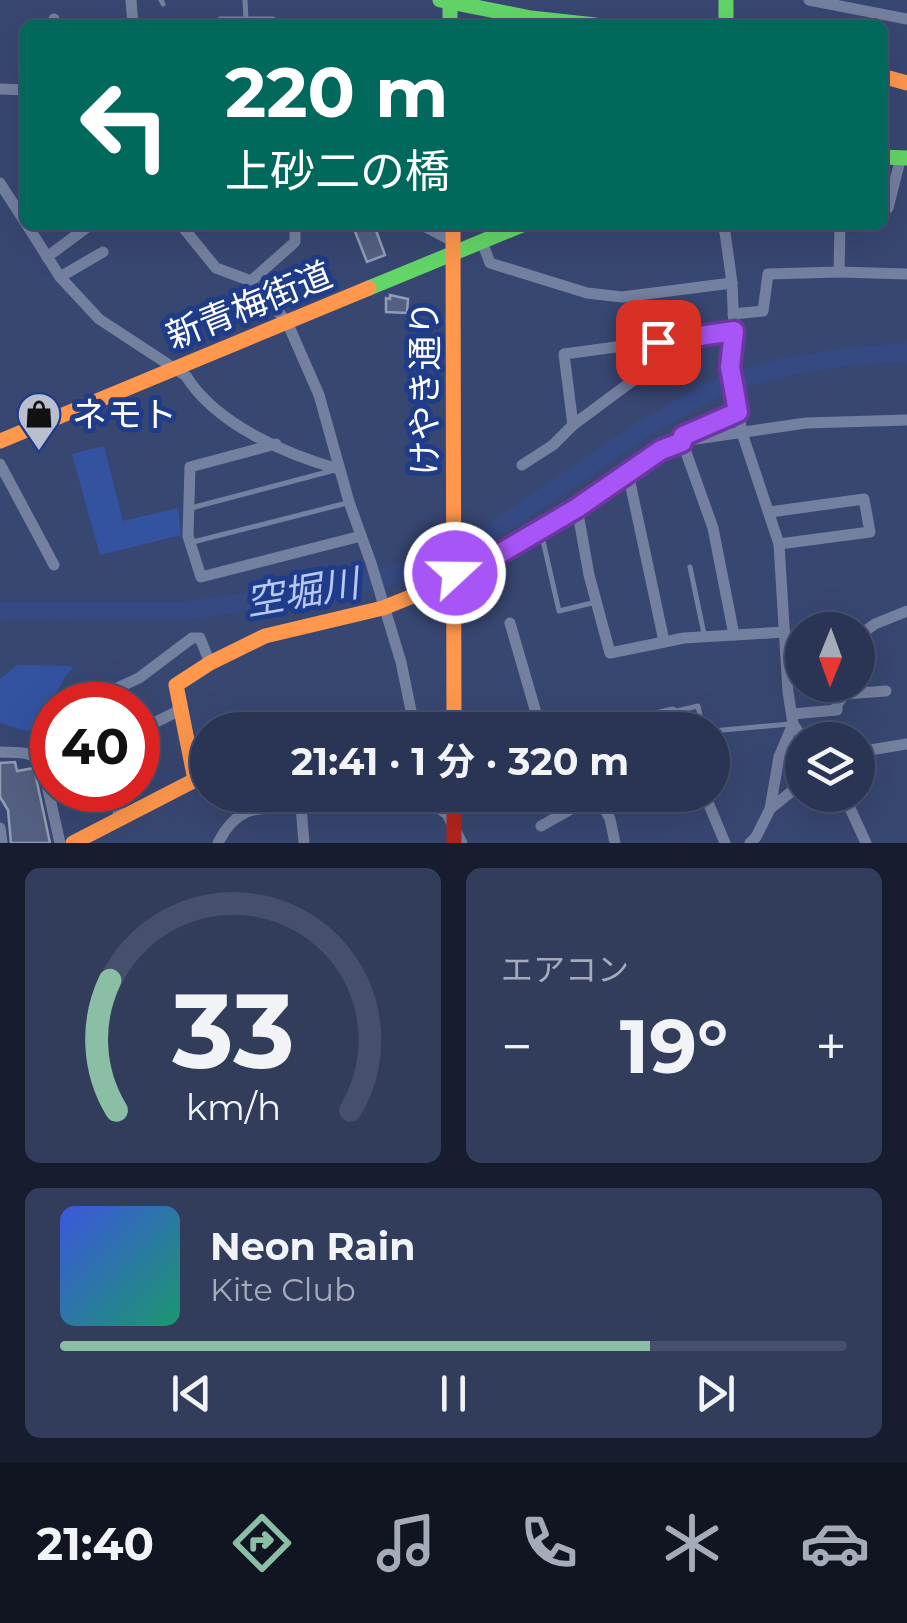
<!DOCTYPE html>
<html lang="ja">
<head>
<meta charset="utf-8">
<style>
	:root { --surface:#2a3556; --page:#323d5c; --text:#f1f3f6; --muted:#a5abb9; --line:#46506c; --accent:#8abfa5 }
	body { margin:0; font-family:Montserrat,"Noto Sans JP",sans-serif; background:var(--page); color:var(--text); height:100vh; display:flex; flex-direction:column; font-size:38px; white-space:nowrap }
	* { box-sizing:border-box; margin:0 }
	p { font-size:32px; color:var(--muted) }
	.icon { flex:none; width:55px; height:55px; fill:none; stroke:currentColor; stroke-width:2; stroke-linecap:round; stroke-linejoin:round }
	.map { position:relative; height:843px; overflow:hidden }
	.side { display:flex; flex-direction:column; gap:25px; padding:25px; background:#171d2f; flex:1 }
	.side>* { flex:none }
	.top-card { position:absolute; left:20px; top:20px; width:868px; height:210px; border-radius:15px; box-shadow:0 10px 40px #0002,0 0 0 2px var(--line); background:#00695c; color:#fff; overflow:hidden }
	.needle { width:65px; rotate:181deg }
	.buttons { position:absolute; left:785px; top:612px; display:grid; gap:20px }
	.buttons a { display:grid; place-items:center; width:90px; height:90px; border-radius:50%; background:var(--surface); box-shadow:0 10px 40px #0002,0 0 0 2px var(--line); font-size:50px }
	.speed { position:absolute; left:30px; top:682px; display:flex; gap:20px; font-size:50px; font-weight:700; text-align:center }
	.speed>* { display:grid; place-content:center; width:130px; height:130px; border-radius:50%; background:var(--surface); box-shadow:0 10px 40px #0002,0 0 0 2px var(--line); line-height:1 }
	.speed .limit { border:15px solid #d22; background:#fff; color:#111 }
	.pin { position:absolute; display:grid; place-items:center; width:85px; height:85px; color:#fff; margin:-42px; border-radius:20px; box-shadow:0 5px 15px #0006 }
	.me { position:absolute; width:110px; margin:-55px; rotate:69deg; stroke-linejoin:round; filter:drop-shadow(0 0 8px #0008) }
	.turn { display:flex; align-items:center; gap:35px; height:210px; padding:0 40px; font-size:45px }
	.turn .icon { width:130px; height:130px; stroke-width:2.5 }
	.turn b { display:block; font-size:70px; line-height:85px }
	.big { font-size:75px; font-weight:700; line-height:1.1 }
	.side .card { flex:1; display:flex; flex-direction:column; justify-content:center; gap:15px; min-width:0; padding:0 35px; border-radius:15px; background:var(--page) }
	.side .dial { align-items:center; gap:0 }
	.dial svg { height:260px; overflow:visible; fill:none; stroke:var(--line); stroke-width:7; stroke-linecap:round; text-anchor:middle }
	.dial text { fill:var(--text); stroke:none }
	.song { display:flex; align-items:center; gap:30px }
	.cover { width:120px; height:120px; border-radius:15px; background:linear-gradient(135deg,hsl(230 70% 55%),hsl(160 70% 35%)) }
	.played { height:10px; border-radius:5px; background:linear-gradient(90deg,var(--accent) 75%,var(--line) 75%) }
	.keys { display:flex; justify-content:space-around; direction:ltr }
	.heat { display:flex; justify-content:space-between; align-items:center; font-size:55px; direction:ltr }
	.side .tiles { flex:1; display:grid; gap:25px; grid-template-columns:1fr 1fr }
	.card:last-child { grid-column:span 2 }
	.trip { position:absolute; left:190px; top:712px; width:540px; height:100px; border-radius:50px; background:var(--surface); box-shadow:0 10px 40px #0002,0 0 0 2px var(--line); font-weight:700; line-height:100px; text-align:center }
	.menu { display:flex; height:160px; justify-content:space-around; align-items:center; background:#111522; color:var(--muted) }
	.menu .icon { width:70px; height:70px }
	.menu .current { color:var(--accent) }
	.menu b { font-size:45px; color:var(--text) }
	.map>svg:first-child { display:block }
	.green { fill:#3353a1 }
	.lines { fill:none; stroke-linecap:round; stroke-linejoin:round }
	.river { stroke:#354a83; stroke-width:18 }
	.building { fill:#546082; stroke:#939cb5; stroke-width:2.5 }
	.lane { stroke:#74809f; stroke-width:5 }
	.street { stroke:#74809f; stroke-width:11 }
	.fast { stroke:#63d668; stroke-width:15 }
	.slow { stroke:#ff974d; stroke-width:15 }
	.jam { stroke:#b3261e; stroke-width:15 }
	.route-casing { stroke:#6d37a1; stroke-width:25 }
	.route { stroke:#a855f7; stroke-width:18 }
	.labels { text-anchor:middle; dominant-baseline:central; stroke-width:10; stroke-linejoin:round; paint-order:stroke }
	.street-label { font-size:35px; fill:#fff; stroke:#1f3c8a }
	.poi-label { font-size:35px; fill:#fff; stroke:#1f3c8a; text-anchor:start }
	.water-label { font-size:38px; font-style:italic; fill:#b7c8f3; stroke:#1f3c8a }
</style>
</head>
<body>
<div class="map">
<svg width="907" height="843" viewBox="0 0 907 843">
	<rect width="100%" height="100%" fill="#384772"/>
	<g class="green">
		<path d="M104,446L123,521L178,508L181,535L100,555L72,454Z"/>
		<path d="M17,665L70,666L73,668L65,677L37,729L26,731L0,723V679Z"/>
	</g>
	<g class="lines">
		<path class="river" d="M0,611L190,610L346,588L418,568L477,542L646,427L721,385L780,368L844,357L907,352"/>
	</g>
	<g class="building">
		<path d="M366,225H374L385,255L367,262L354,229Z"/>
		<path d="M390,295L408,299L407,313L386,312V298L390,299Z"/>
		<path d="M15,762L17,771L34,768L50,843H11L8,810L0,797V763Z"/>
	</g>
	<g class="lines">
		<g class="lane">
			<path d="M161,0L163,4"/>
			<path d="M245,0L246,19"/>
			<path d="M220,19H273"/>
			<path d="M191,508L331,471"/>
			<path d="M541,532L559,611L596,602"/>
			<path d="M193,542L347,503"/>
			<path d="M690,567L704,634"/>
			<path d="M672,712L698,706L703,730"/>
			<path d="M712,731L790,724"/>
			<path d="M637,806L686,795"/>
		</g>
		<g class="street">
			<path d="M131,0L133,25"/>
			<path d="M809,0L907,19"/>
			<path d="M54,19L55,25"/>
			<path d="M0,89L25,90"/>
			<path d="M0,183L25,222"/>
			<path d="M882,209L888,208L901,157"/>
			<path d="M27,225L60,277L99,319L186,376C216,424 285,454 338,469"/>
			<path d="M181,225L216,268L251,281L287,322L319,395L349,502L371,563L401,662L415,730"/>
			<path d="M422,225L454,242"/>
			<path d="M724,225L732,283L734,331L731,367L742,433L779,544L788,692L793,724L804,740"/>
			<path d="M482,242L490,263L587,293L622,297L732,283"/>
			<path d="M47,257L90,225"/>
			<path d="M839,272L907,274"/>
			<path d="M60,277L103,252"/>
			<path d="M251,281L295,242V225"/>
			<path d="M733,314L763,311L768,274L839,272L840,225"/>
			<path d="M573,425L564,354L734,331"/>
			<path d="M276,444L190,467L188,536L201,577L361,536"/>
			<path d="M0,464L54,565"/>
			<path d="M522,465L553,445L573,425L686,341"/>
			<path d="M628,473L664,641"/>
			<path d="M577,508L589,575L610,653L684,638L785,632"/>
			<path d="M770,512L864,499L870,532L779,544"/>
			<path d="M510,623L541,730"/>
			<path d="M734,635L713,528L682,441L806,423L907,420"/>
			<path d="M858,636L875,624L907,611"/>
			<path d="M90,705L89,701L139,678L192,638H200L210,663"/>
			<path d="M792,714L837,710V704L845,694L886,691"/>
			<path d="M553,730L621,724L672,712L679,730"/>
			<path d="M138,731L178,711"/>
			<path d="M0,752C14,753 33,750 42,763L60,843"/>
			<path d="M858,752L907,744"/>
			<path d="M113,790L120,819"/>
			<path d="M433,795L436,806L447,814L462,843"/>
			<path d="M597,795L610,819L615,843"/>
			<path d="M705,795L725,843"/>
			<path d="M844,795L866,843"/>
			<path d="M301,806L304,843"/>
			<path d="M770,809L779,757L793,724"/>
			<path d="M541,826L596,795"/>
			<path d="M0,828L2,843"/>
			<path d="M218,843C249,781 291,828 314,795"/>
			<path d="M750,843L756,837L770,809L802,783"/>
		</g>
		<g class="fast">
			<path d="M440,0L531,18L595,25"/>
			<path d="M450,0V25"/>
			<path d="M726,0V25"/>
			<path d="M882,157L907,158"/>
			<path d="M369,288L522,225"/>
		</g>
		<g class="slow">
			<path d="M882,76L907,83"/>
			<path d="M453,225L454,730"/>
			<path d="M0,441L369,288"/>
			<path d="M73,843L195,780L176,685L210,663L265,636L383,608L455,579L577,508L661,450L682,441L683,435L738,412"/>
		</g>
		<path class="jam" d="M454,795V843"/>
	</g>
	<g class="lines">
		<g class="route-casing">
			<path id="route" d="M455,573V580L577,508L661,450L682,442L683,436L738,412L730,367L734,331L658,342"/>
		</g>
		<use href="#route" class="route"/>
	</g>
	<defs>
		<g id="shop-pin" transform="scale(2.25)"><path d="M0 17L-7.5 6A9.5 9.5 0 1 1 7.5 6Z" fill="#b9bfce" stroke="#1f3c8a"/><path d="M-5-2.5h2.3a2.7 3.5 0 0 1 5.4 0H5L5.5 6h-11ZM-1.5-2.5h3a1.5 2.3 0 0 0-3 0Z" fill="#111"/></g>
	</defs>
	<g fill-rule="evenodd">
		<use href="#shop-pin" x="39" y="414"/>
	</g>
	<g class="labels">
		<g class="street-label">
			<text transform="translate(249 305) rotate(-22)">新青梅街道</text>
			<text transform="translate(424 388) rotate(-90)">けやき通り</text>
		</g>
		<g class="poi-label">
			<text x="72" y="414">ネモト</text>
		</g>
		<g class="water-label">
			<text transform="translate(302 592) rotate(-10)">空堀川</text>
		</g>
	</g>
</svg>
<div class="buttons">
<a><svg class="needle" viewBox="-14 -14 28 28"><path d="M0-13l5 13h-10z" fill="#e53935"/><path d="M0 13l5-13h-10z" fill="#a5abb9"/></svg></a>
<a><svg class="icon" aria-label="layers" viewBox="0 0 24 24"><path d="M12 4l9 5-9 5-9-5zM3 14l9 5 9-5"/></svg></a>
</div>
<div class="speed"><div class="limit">40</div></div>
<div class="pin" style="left:658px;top:342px;background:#d93025"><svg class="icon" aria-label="arrive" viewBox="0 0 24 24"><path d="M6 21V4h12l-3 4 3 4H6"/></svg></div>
<svg class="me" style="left:455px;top:573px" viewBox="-20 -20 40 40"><circle r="17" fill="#a855f7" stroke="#fff" stroke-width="3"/><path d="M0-11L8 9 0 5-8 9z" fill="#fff"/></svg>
<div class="trip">21:41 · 1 分 · 320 m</div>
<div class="top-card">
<div class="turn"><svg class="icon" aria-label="left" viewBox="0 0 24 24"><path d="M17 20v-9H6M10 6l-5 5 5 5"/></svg><div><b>220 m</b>上砂二の橋</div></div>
</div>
</div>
<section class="side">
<div class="tiles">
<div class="card dial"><svg viewBox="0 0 100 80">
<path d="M14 69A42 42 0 1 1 86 69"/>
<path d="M14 69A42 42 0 0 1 12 29" stroke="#8abfa5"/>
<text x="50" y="56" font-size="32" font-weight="700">33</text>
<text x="50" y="72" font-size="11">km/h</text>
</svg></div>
<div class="card"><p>エアコン</p>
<div class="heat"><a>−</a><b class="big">19°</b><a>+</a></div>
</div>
<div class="card">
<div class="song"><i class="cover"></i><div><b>Neon Rain</b><p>Kite Club</p></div></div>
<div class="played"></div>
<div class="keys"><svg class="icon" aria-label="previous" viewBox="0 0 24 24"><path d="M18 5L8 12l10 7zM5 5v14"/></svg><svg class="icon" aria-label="pause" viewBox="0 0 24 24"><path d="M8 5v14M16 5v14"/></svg><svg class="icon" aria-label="next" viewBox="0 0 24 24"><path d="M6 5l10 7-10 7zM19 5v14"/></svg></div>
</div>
</div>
</section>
<nav class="menu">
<b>21:40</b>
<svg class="icon current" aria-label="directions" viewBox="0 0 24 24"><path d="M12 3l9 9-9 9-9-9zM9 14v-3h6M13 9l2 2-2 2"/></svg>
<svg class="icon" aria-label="music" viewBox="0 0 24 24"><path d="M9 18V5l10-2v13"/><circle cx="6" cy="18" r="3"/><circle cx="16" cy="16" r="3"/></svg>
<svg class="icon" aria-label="phone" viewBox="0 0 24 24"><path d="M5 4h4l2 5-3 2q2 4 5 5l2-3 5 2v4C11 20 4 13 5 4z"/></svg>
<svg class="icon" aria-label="climate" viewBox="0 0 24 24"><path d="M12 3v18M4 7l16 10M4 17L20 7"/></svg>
<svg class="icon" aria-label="car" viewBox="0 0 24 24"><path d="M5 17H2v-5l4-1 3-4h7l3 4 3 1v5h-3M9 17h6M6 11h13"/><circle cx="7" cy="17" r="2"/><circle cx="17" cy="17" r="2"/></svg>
</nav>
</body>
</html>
